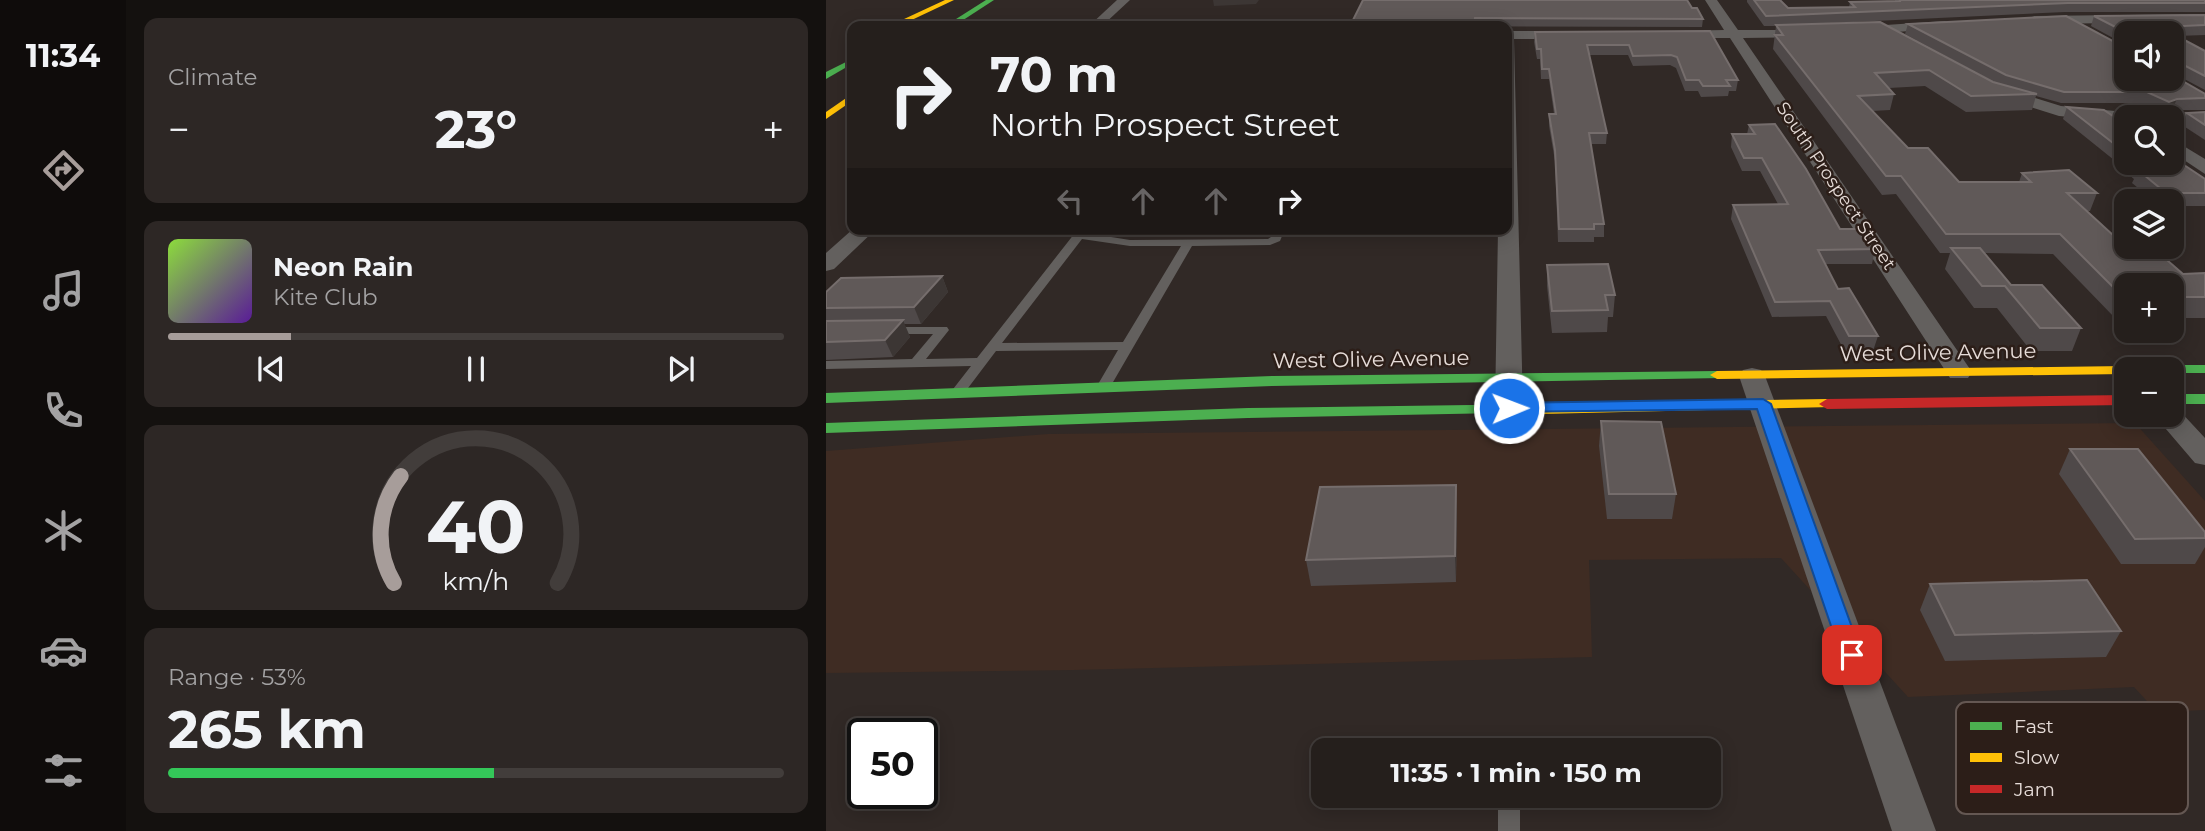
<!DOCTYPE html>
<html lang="en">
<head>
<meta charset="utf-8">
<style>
	:root { --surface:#251f1c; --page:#2d2725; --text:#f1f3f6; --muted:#a3a2a3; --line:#423d3b; --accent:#a79d9a }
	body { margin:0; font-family:Montserrat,sans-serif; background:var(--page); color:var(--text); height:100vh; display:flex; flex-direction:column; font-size:26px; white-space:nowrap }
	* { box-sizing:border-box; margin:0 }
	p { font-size:23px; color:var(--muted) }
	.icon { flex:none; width:38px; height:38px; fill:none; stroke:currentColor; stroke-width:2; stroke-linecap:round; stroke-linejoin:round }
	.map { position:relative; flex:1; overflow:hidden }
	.drawer { display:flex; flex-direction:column; gap:18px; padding:18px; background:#14110f; width:700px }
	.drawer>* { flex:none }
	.top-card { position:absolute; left:21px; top:21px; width:665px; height:214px; border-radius:14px; box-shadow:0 4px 18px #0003,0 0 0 2px var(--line); background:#251f1c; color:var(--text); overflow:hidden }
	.buttons { position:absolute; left:1288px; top:21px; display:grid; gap:14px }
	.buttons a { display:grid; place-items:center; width:70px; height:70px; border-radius:14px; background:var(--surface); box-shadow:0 4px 18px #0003,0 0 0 2px var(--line); font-size:35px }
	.speed { position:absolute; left:21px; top:718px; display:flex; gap:14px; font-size:35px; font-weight:700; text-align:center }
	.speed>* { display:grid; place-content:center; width:91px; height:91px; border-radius:50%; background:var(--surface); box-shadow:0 4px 18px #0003,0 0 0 2px var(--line); line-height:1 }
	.speed .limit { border:4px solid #111; border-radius:10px; background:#fff; color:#111 }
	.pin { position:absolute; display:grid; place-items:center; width:60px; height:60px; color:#fff; margin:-30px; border-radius:14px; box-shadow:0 4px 10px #0006 }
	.me { position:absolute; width:77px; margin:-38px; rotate:89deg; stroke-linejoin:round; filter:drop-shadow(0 0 5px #0008) }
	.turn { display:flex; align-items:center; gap:24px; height:147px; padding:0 28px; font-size:32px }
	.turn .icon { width:91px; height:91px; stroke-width:2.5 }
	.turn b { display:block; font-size:49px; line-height:60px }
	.lanes { display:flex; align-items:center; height:66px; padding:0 28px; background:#0003; justify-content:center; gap:35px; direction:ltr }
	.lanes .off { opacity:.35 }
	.big { font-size:52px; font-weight:700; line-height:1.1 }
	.drawer .tile { flex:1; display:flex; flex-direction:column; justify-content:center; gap:10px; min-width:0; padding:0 24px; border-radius:14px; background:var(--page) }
	.drawer .dial { align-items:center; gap:0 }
	.dial svg { height:182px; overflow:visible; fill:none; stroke:var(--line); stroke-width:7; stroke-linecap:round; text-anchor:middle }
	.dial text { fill:var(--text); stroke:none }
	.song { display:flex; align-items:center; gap:21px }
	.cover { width:84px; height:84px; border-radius:10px; background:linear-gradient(135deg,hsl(90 70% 55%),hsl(270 70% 35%)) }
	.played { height:7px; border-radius:4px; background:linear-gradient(90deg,var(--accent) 20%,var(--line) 20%) }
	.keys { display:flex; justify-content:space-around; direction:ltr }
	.heat { display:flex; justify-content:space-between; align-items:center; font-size:38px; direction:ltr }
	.charge { height:10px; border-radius:5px; background:linear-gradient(90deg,#34c759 53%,var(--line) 0) }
	.trip { position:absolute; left:485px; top:738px; width:410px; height:70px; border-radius:14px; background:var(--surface); box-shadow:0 4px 18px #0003,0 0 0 2px var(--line); font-weight:700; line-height:70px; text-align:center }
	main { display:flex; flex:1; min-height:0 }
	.tabs { display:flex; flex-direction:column; width:126px; justify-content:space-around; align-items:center; background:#0f0c0b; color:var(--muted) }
	.tabs .icon { width:49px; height:49px }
	.tabs .current { color:var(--accent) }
	.tabs b { font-size:32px; color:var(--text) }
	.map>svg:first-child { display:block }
	.built { fill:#3f2c23 }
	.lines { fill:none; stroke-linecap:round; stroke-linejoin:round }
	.lane { fill:#63605e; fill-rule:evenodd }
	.street { fill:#63605e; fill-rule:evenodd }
	.fast { fill:#4caf50; fill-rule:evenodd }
	.slow { fill:#ffc107; fill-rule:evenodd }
	.jam { fill:#c62828; fill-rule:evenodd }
	.wall { fill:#4f4949 }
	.shaded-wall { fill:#3c3634 }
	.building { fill:#605958; stroke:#756d6c; stroke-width:2 }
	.route { fill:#1a73e8; stroke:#114b97; stroke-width:2 }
	.labels { text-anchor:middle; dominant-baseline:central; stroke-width:5; stroke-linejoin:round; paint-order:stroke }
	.far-street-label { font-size:18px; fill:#e6dcd8; stroke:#2c1e18 }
	.street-label { font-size:21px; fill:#e6dcd8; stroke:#2c1e18 }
	.key { fill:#2c1e18; stroke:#645752; stroke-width:2 }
	.key-label { font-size:19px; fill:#e6dcd8 }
</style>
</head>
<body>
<main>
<nav class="tabs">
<b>11:34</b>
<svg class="icon current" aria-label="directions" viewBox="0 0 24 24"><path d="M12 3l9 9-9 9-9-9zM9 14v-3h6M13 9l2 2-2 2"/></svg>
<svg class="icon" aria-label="music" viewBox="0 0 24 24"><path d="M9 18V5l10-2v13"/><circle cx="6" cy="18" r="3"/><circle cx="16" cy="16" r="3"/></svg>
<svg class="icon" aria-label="phone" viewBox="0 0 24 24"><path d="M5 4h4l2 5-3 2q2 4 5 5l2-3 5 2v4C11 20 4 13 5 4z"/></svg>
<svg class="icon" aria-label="climate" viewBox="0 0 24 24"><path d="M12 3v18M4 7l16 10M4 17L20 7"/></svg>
<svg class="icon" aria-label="car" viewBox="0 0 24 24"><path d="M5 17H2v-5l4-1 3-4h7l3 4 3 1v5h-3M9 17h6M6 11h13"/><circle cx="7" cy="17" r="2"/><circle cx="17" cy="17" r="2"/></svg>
<svg class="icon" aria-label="filters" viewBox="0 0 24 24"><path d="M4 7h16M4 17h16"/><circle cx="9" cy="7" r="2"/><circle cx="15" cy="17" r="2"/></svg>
</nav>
<section class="drawer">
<div class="tile"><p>Climate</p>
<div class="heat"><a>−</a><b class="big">23°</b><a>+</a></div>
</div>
<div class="tile">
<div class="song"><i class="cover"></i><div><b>Neon Rain</b><p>Kite Club</p></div></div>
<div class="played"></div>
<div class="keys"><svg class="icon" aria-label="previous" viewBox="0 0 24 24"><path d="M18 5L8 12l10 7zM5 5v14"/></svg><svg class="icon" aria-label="pause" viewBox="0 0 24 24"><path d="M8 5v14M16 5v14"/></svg><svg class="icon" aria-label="next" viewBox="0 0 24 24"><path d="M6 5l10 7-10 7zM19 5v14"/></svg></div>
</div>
<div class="tile dial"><svg viewBox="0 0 100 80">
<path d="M14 69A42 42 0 1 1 86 69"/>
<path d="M14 69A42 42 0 0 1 17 22" stroke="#a79d9a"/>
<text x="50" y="56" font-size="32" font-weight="700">40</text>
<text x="50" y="72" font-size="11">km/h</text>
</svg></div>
<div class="tile"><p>Range · 53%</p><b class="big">265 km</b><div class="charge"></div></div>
</section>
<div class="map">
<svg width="1379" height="831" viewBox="0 0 1379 831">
	<rect width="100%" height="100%" fill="#312926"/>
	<path class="built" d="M1309,423L1379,501V710L1331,712L1308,687L1082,697L955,558L763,560L766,657L248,670L0,673V451L222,434Z"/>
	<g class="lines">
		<g class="lane">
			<path d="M252,229H262L260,233L304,240L442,239L445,237L449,229H459L454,241L444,245L366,246L283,389H273L271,386L292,350L170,351L136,396L131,397L124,393L145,366L0,369V361L86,359L107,334H59L57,331L63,327H121L123,330L100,359L151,358ZM256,239L304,246H355L297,342L176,343Z"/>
			<path d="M683,736L690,739L693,751H673L676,739Z"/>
			<rect x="672" y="796" width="22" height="35"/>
		</g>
		<g class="street">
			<path d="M291,0H304L276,26H263Z"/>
			<path d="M879,0H891L912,30H991L993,33L986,37L917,38L1146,372L1142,378H1124L904,38H843L841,35L848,31L898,30Z"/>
			<path d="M1379,14V22L1208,24L1201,20L1208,16Z"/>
			<path d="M1119,21L1126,25L1124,28L1030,35L1023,31L1030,27Z"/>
			<path d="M681,31H744L751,35L744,39H688L697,408L693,414H673L669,408L672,229H681Z"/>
			<path d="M1173,87L1235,106L1300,112L1308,117H1300V122L1233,116L1167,95V89Z"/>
			<path d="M1379,112V122L1346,123V117H1338L1346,113Z"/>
			<path d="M1346,139L1379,159V174L1346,152Z"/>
			<path d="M27,229H50L8,269L0,271V253Z"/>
			<path d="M926,368L935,370L939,376L1110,831H1066L913,376L917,370Z"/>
			<path d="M1346,408L1352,409L1379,438V465L1369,463L1328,415H1346Z"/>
		</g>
		<g class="fast">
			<path d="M160,0H168L128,26H119Z"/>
			<path d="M26,59V64L0,79V72Z"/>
			<path d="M1339,365H1379V373H1346V369H1332Z"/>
			<path d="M891,371L898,375L896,378L446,386L0,403V393L446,376Z"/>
			<rect x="1346" y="394" width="33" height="10"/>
			<path d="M715,404L723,409L721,412L422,418L0,433V423L422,408Z"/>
		</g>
		<g class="slow">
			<path d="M119,0H128L73,26H63Z"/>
			<path d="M26,94V101L0,119V112Z"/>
			<path d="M1300,366L1307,369H1300V374L891,379L884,375L891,371Z"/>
			<path d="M1001,399L1006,401L1009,404L1006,407L715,414L707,409L715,404Z"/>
		</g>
		<path class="jam" d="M1300,395V405L1001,409L993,404L1001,399Z"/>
	</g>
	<g class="wall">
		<path d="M537,0L866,8L877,19L876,27L524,26Z"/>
		<path d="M921,0H954L962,8L1023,7L1024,2L1069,1V0H1379V12H1239L964,25L1168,82L1079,34L1082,24L1300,79L1379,94V110H1346L1339,114L1317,103H1235L1210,96L1206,110L1140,112L1099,86L1063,88L1068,94L1064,110L1046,111L1082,148L1133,182H1193L1196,173L1271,193L1264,211H1261L1288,236L1357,274L1379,273V318H1346V285H1300V318H1289L1227,254L1159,253L1185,285L1255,328L1246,351H1205L1171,308H1148L1119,269L1124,253H1114L1070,194L1056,195L947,49L950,26H938L921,2Z"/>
		<path d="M1379,15V35L1351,36L1379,51V90L1347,73L1346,33H1300V45L1265,26L1268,16Z"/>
		<path d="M884,31L912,80L910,91H903L902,96L875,97L872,91H859L850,68L844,65L807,66L802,55H763L781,133L780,144H765L778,224V237H768V242H732L729,161L723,126V114H728L723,79H715L714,59H711L708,42L709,32Z"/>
		<path d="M1241,107L1300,125V163H1346L1379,179V206H1346V201H1328L1306,183L1308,179L1287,162L1288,160L1237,119Z"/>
		<path d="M1379,112V140L1356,125L1361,113Z"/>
		<path d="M923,125L1014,229L1049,249L1046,264H1000L1012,289L1052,336L1047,351L1019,352L1000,316L946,317L905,219L907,205L952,204L934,171H916L905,147L906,134H921Z"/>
		<path d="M721,265L789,295L787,317H782L781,332L726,333L721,286Z"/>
		<path d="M116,276L122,292L95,324H78L84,337L67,357L0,360V292Z"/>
		<path d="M775,421L850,494L846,519H781L773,446Z"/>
		<path d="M1244,449L1379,532V547L1369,564H1295L1233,474Z"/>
		<path d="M630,485L631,510L630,582L485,586L480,560Z"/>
		<path d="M1104,584L1295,631L1280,657L1119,661L1094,610Z"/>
	</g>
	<g class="shaded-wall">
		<path d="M387,0H433L430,4L388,6Z"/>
		<path d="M1352,62L1347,73H1346V64Z"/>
		<path d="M1351,99L1346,110L1339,114L1343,102Z"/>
		<path d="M116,276L122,292L95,324L88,307Z"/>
		<path d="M77,320L84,337L67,357L59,340Z"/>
		<path d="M630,485L631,510L630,582L629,556Z"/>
	</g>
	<g class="building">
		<path d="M537,0H861L866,8H871L877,19L649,18L648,26H524Z"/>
		<path d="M928,0H954L962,8L1029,7L1024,2L1075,1L1073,0H1379V3H1242L940,16Z"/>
		<path d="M1379,15V25L1334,27L1379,51V76L1352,62L1346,64V33H1301L1268,16Z"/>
		<path d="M1240,16L1300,48V79H1346V75L1379,94V98L1351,99L1343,102L1321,92H1238L1180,75L1082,24Z"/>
		<path d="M1054,22L1167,82L1211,94L1145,96L1103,70L1049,73L1068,94L1032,96L1082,148H1102L1133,182H1205L1196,173L1243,170L1271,193H1241L1288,236H1300V247H1326L1357,274L1379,273V297H1346V285H1300V298H1298L1234,234H1120L1075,176H1060L949,35H957L950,25Z"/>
		<path d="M884,31L912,80H900L904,86H877L873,80H860L851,57L845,55L807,56L803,45H761L781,133H763L778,224H768V229H733L729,150L723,114H730L723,69H716L715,49H711L709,32Z"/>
		<path d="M1241,107L1278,110L1300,125V156L1292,150H1296Z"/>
		<path d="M1379,112V125L1361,113Z"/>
		<path d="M949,124L980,169L1014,229H1036L1049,249L992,250L1012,289L1023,288L1052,336H1023L1004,301L949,302L907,205L962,204L936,158H918L906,134H929L923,125Z"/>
		<path d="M1346,157L1379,179V193H1340L1312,170H1319L1310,163H1346Z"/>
		<path d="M1125,248H1154L1185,285H1216L1255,328H1214L1179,286H1156Z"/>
		<path d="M782,264L789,295H779L782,310L726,311L721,265Z"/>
		<path d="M116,276L88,307L0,308V292L15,278Z"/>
		<path d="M77,320L59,340L0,342V321Z"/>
		<path d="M775,421L835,422L850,494H783Z"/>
		<path d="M1244,449H1312L1379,532V538L1309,539Z"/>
		<path d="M630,485L629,556L480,560L494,487Z"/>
		<path d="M1261,580L1295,631L1129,635L1104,584Z"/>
	</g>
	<path class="route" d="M937,399L945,404L1036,655L1033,661L1026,664L1018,661L1015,655L931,409L683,412L675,408L683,403Z"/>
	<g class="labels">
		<g class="far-street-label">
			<text transform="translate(1010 186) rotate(56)">South Prospect Street</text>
		</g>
		<g class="street-label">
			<text transform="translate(1112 352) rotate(-1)">West Olive Avenue</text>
			<text transform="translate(545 359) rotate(-1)">West Olive Avenue</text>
		</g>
	</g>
	<rect x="1130" y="702" width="232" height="112" rx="10" class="key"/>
	<rect x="1144" y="722" width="32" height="8" fill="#4caf50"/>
	<rect x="1144" y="753" width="32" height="9" fill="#ffc107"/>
	<rect x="1144" y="785" width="32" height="8" fill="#c62828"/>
	<g class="key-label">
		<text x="1188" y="733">Fast</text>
		<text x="1188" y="764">Slow</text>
		<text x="1188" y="796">Jam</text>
	</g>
</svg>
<div class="buttons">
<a><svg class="icon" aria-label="sound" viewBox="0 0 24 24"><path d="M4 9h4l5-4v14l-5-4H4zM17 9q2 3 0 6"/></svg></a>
<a><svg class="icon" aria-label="search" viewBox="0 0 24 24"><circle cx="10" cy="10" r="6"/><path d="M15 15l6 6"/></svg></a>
<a><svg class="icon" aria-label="layers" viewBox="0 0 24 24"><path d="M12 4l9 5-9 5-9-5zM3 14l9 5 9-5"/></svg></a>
<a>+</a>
<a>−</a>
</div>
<div class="speed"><div class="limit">50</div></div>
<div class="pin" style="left:1026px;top:655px;background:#d93025"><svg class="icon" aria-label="arrive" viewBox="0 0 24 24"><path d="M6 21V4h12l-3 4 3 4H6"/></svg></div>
<svg class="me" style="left:683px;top:408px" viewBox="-20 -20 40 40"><circle r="17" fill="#1a73e8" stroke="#fff" stroke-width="3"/><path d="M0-11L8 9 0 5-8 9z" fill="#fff"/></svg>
<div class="trip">11:35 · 1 min · 150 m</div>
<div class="top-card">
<div class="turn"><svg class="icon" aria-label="right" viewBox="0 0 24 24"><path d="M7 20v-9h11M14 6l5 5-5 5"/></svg><div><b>70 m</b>North Prospect Street</div></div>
<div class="lanes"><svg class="icon off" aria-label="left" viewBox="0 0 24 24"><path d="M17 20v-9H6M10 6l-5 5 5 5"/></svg><svg class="icon off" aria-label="ahead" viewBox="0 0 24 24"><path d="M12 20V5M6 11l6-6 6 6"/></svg><svg class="icon off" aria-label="ahead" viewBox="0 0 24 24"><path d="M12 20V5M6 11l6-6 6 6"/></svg><svg class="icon" aria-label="right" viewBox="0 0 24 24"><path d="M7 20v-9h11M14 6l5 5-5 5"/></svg></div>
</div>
</div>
</main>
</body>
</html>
